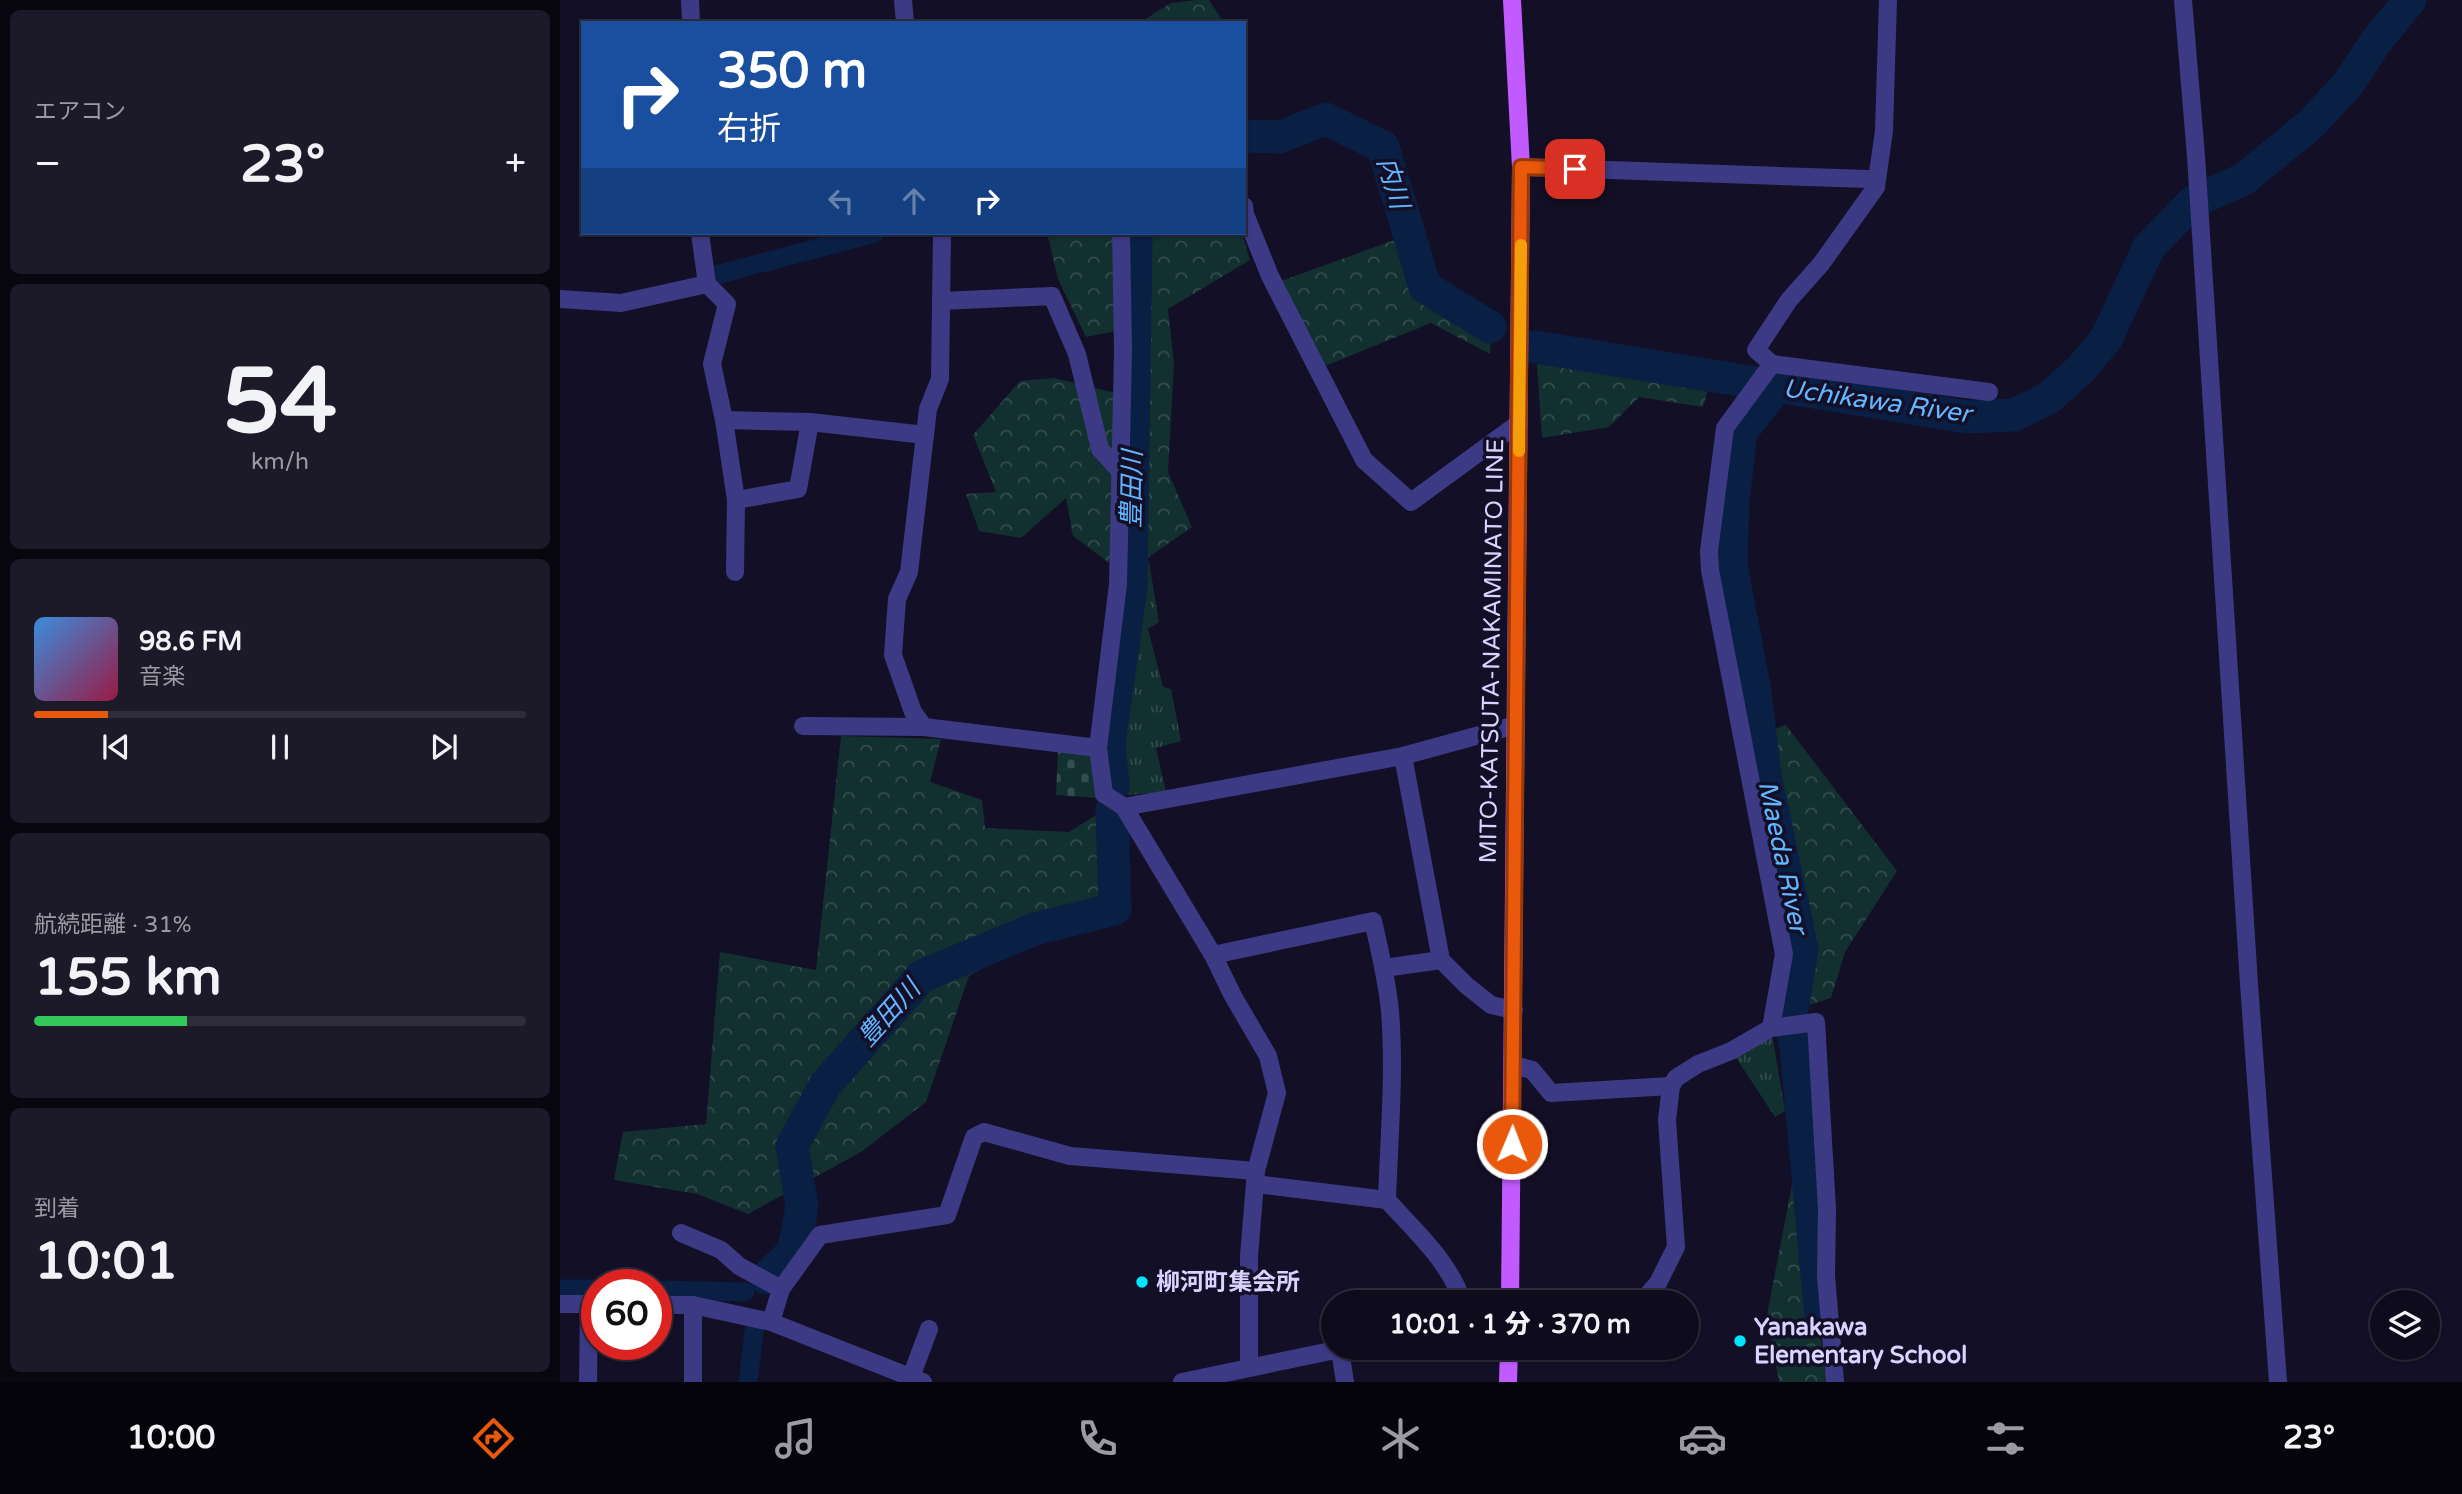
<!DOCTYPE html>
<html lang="ja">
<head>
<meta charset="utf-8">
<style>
	:root { --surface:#0e0b1c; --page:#1c1929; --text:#f1f3f6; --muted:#9b9ba3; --line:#2e2b3b; --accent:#ea580c }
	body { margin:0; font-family:"Varela Round","Noto Sans JP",sans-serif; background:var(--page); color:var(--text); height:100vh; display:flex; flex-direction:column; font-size:26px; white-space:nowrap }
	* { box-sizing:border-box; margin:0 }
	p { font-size:23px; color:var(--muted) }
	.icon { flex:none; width:38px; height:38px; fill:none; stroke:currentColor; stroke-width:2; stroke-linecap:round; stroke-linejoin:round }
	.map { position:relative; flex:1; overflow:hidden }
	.sheet { display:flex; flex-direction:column; gap:10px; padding:10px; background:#08060f; width:560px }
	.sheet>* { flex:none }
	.top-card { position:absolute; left:21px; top:21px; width:665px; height:214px; border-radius:0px; box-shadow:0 2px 5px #0004,0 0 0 2px var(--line); background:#1a4fa0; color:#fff; overflow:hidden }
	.fabs { position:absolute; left:1810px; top:1290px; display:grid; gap:14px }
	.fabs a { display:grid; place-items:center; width:70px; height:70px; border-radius:50%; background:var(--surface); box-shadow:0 2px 5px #0004,0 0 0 2px var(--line); font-size:35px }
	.speed { position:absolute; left:21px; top:1269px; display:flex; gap:14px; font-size:35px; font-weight:700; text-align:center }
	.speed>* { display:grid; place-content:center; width:91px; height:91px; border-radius:50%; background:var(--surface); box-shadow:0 2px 5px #0004,0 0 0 2px var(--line); line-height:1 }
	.speed .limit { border:10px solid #d22; background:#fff; color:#111 }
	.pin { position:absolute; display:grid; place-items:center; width:60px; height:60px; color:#fff; margin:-30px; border-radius:14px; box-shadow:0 4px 10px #0006 }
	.me { position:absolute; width:77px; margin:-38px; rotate:1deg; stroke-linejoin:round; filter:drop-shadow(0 0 5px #0008) }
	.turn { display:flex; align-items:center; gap:24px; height:147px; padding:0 21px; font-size:32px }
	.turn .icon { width:91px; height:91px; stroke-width:2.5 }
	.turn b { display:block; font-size:49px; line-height:60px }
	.lanes { display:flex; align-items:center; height:66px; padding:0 21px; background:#0003; justify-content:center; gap:35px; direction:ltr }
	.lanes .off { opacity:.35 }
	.big { font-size:52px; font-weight:800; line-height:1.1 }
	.sheet .tile { flex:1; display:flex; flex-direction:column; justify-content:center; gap:10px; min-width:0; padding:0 24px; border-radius:10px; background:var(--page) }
	.sheet .dial { align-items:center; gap:0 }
	.dial b { font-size:91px; line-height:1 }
	.song { display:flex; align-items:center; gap:21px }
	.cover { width:84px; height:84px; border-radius:10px; background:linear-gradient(135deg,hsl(210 70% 55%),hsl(340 70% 35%)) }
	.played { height:7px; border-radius:4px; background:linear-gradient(90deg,var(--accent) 15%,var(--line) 15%) }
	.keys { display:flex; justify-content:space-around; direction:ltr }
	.heat { display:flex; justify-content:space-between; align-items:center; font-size:38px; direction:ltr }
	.charge { height:10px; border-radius:5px; background:linear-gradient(90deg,#34c759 31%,var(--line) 0) }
	.trip { position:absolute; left:761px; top:1290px; width:378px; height:70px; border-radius:35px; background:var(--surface); box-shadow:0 2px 5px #0004,0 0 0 2px var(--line); font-weight:800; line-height:70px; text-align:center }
	.dock { display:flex; height:112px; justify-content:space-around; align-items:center; background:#06040b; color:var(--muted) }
	.dock .icon { width:49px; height:49px }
	.dock .on { color:var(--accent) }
	.dock b { font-size:32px; color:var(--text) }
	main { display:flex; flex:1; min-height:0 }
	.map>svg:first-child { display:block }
	.grass { fill:url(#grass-tufts) }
	.forest { fill:url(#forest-crowns) }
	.cemetery { fill:url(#cemetery-stones) }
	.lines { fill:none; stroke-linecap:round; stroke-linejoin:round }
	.canal { stroke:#0a1f44; stroke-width:19 }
	.river { stroke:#0a1f44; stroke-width:33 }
	.minor { stroke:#3d3a85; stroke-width:18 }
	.major { stroke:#c25bff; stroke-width:18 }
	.route-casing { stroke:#983908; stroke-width:18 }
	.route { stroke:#ea580c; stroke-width:12 }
	.slow { stroke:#f59e0b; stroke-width:12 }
	.poi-dot { fill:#00e5ff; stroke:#130f26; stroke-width:2.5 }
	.labels { text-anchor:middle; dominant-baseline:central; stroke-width:7; stroke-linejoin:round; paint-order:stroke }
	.street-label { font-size:24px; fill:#d9d4ff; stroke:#130f26 }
	.poi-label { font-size:24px; font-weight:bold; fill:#d9d4ff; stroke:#130f26; text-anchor:start }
	.water-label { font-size:26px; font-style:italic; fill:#62b6ff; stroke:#130f26 }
</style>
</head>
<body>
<main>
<section class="sheet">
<div class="tile"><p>エアコン</p>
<div class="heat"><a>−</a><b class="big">23°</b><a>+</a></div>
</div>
<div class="tile dial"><b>54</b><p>km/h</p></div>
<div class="tile">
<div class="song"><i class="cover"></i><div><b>98.6 FM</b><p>音楽</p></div></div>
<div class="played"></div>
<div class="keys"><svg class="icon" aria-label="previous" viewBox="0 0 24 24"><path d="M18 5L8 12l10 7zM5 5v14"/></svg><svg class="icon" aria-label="pause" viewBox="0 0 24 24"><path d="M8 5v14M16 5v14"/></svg><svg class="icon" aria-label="next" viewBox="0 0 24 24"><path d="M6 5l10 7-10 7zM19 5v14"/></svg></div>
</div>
<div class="tile"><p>航続距離 · 31%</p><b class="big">155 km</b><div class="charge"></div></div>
<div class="tile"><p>到着</p><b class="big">10:01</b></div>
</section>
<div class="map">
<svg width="1902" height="1382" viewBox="0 0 1902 1382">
	<defs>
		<pattern id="grass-tufts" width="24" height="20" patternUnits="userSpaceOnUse" patternTransform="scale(1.75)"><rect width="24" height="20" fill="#12302f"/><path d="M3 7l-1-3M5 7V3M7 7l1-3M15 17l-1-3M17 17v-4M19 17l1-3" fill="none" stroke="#344d4e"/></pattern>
		<pattern id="forest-crowns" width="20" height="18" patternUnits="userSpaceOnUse" patternTransform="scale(1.75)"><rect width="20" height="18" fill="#12302f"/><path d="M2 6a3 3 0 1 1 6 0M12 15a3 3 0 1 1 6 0" fill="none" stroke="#344d4e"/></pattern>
		<pattern id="cemetery-stones" width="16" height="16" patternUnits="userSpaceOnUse" patternTransform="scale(1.75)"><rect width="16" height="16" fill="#12302f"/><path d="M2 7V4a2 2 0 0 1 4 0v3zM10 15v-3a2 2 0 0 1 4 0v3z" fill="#344d4e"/></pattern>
	</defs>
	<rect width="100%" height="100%" fill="#130f26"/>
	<g class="grass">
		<path d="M589,562L599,622L588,629L603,687L611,689L621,741L596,748L606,792L557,796L553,745L580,569Z"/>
		<path d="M1211,1028L1225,1111L1215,1117L1173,1053Z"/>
	</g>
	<g class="forest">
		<path d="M637,0H649L664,23H579L611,3Z"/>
		<path d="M487,233H552L556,331L526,337L498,279Z"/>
		<path d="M585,233H682L690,260L608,309L614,364L608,472L632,527L580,563L578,480Z"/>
		<path d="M840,238L861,293L931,336L930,354L871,323L765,366L721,281Z"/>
		<path d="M976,352L1149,386L1143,407L1079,397L1049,427L982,438Z"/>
		<path d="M494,378L556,393L552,565L513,536L506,498L461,538L419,531L406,494L436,492L413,435L460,381Z"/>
		<path d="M1226,725L1337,871L1285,952L1271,998L1234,1010L1250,949L1208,731Z"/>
		<path d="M281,736L381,739L370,782L422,800L425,828L509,832L541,812L543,901L409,976L366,1102L301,1152L188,1214L137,1194L54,1180L63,1132L146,1124L160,952L256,970Z"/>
		<path d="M1239,1148L1266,1382H1219L1207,1315Z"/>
	</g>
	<path class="cemetery" d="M498,748L534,754L537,798L496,795Z"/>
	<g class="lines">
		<g class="canal">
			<path d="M152,276L315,233"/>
			<path d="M0,1289H37"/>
			<path d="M96,1290L185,1292"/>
			<path d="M188,1382L194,1332"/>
		</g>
		<g class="river">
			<path d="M684,136L720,137L766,119L823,147L865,287L930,327"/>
			<path d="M975,347L1408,417L1454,415L1487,399L1520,370L1546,339L1589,247L1633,202L1684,179L1751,124L1788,84L1817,40L1850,0"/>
			<path d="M1217,386L1181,432L1173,502L1171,565L1195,692L1205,776L1242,949L1230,1022L1236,1048L1261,1317"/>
			<path d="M553,786L549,743L571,587L576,233"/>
			<path d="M206,1278L233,1252L240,1219L242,1206L232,1146L265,1085L362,976L475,929L555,909L552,809"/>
		</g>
		<g class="minor">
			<path d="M130,0L131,23"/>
			<path d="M343,0L345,23"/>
			<path d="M1623,0L1636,156L1689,984L1718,1382"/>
			<path d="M961,167L1308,179L1316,187"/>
			<path d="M684,206L685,214L710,276L804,460L851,502L959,423"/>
			<path d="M382,233L380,379L368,409L349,572L337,599L333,655L353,712L364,727L538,748L544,794L564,807L653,955L673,996L708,1056L717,1093L696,1171L689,1256V1368"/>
			<path d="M147,284L167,304L152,364L164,420L176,500L238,489L250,422"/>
			<path d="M0,299L61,303L147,284L140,233"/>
			<path d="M381,301L492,296L517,354L540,449L560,471"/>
			<path d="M1212,364L1429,392"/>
			<path d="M164,420L250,422L365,435"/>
			<path d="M175,572L176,500"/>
			<path d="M243,726L364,727"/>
			<path d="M538,748L558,584L563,351L561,233"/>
			<path d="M843,756L881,960L906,985L931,1005L954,1010"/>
			<path d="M564,807L843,756L956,725"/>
			<path d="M653,955L813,921C820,951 827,980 830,1011C835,1073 829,1138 827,1200C853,1229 892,1264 902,1302"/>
			<path d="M824,968L881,960"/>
			<path d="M1211,1028L1224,954L1150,570L1149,551L1165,428L1212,364L1196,350L1229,300L1261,264L1316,187L1324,131L1328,0"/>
			<path d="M953,1065L972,1070L991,1093L1111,1086"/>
			<path d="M696,1184L827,1200"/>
			<path d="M121,1233L161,1250L179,1266L221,1289"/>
			<path d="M1076,1302L1085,1298L1098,1283L1116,1247L1107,1120L1111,1086L1116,1078L1138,1064L1171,1051L1211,1028L1256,1022L1267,1209L1266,1276L1275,1382"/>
			<path d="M0,1304H37"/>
			<path d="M96,1305H133L211,1322L363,1382"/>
			<path d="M211,1322L221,1289L260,1235L387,1215L414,1137L424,1132L510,1156L696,1171"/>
			<path d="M780,1350L785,1382"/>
			<path d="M351,1377L369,1329"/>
			<path d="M28,1382L29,1304"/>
			<path d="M133,1382V1305"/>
			<path d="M622,1382L785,1348"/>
		</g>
		<g class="major">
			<path d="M950,1302L961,167L952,0"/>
			<path d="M948,1382L949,1348"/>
		</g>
	</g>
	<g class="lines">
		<g class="route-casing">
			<path id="route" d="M952,1144L961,167L1015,169"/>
		</g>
		<use href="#route" class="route"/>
		<path class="slow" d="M959,451L961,245"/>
	</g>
	<g class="poi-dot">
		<circle cx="582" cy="1282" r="7"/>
		<circle cx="1180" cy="1341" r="7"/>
	</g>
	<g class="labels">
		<g class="street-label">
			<text transform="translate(932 651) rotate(-89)">MITO-KATSUTA-NAKAMINATO LINE</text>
		</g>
		<g class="poi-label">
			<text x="596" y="1282">柳河町集会所</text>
			<text x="1194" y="1327">Yanakawa<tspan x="1194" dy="28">Elementary School</tspan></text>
		</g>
		<g class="water-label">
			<text transform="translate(833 183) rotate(73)">内川</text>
			<text transform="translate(1317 401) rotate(8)">Uchikawa River</text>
			<text transform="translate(572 489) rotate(-89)">豊田川</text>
			<text transform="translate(1223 857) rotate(78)">Maeda River</text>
			<text transform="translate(329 1013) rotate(-48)">豊田川</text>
		</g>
	</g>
</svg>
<div class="fabs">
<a><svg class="icon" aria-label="layers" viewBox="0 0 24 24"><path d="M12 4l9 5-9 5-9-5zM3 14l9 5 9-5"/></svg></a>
</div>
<div class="speed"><div class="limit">60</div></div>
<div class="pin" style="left:1015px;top:169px;background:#d93025"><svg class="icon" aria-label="arrive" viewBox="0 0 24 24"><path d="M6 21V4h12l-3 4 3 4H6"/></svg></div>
<svg class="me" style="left:952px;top:1144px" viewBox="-20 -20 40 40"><circle r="17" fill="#ea580c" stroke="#fff" stroke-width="3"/><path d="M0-11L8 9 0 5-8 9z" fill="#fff"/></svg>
<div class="trip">10:01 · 1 分 · 370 m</div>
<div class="top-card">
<div class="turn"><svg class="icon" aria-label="right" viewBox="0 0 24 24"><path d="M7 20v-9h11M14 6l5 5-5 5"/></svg><div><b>350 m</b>右折</div></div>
<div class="lanes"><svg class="icon off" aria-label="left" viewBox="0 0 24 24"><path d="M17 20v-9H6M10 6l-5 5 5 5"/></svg><svg class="icon off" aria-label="ahead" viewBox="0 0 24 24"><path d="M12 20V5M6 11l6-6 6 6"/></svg><svg class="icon" aria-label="right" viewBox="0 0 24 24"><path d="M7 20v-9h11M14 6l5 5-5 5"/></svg></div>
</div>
</div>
</main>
<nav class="dock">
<b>10:00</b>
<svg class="icon on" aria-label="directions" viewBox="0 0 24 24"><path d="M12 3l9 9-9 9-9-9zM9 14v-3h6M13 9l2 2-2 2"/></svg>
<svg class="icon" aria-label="music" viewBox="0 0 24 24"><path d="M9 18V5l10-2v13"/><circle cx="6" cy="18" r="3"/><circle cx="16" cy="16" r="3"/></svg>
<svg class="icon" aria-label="phone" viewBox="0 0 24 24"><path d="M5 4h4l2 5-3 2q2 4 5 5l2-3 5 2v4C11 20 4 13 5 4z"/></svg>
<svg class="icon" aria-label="climate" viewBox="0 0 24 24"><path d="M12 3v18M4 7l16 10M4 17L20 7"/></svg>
<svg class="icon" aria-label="car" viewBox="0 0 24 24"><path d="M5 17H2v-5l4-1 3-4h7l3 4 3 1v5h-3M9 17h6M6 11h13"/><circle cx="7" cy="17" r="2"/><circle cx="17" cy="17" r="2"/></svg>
<svg class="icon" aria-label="filters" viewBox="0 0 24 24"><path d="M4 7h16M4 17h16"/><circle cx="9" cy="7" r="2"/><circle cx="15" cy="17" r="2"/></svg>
<b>23°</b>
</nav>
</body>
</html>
